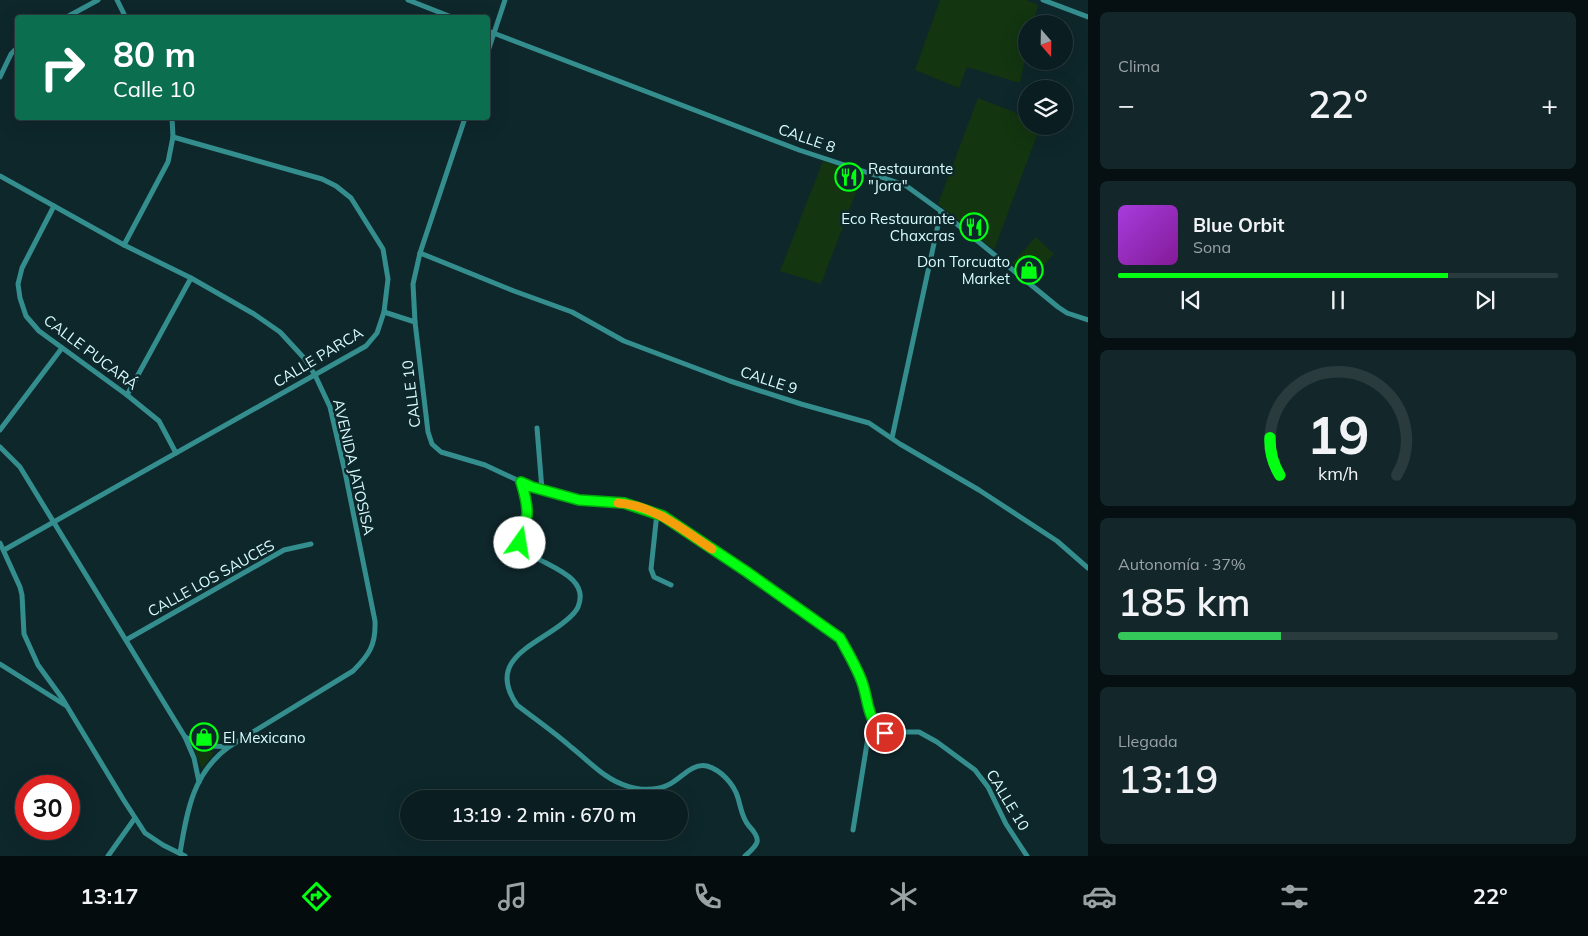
<!DOCTYPE html>
<html lang="es">
<head>
<meta charset="utf-8">
<style>
	:root { --surface:#0a1d20; --page:#132629; --text:#f1f3f6; --muted:#99a2a5; --line:#2a3b3e; --accent:#03ff12 }
	body { margin:0; font-family:Mulish,sans-serif; background:var(--page); color:var(--text); height:100vh; display:flex; flex-direction:column; font-size:19px; white-space:nowrap }
	* { box-sizing:border-box; margin:0 }
	p { font-size:16px; color:var(--muted) }
	.icon { flex:none; width:28px; height:28px; fill:none; stroke:currentColor; stroke-width:2; stroke-linecap:round; stroke-linejoin:round }
	.map { position:relative; flex:1; overflow:hidden }
	.drawer { display:flex; flex-direction:column; gap:12px; padding:12px; background:#061012; width:500px }
	.drawer>* { flex:none }
	.hud { position:absolute; left:15px; top:15px; width:475px; height:105px; border-radius:5px; box-shadow:0 5px 20px #0002,0 0 0 1px var(--line); background:#0b6e4f; color:#fff; overflow:hidden }
	.needle { width:32px; rotate:160deg }
	.controls { position:absolute; left:1018px; top:15px; display:grid; gap:10px }
	.controls a { display:grid; place-items:center; width:55px; height:55px; border-radius:50%; background:var(--surface); box-shadow:0 5px 20px #0002,0 0 0 1px var(--line); font-size:25px }
	.speed { position:absolute; left:15px; top:775px; display:flex; gap:10px; font-size:25px; font-weight:700; text-align:center }
	.speed>* { display:grid; place-content:center; width:65px; height:65px; border-radius:50%; background:var(--surface); box-shadow:0 5px 20px #0002,0 0 0 1px var(--line); line-height:1 }
	.speed .limit { border:8px solid #d22; background:#fff; color:#111 }
	.pin { position:absolute; display:grid; place-items:center; width:42px; height:42px; color:#fff; margin:-21px; border:2px solid #fff; border-radius:50%; box-shadow:0 1px 5px #0007 }
	.me { position:absolute; width:55px; margin:-28px; rotate:13deg; stroke-linejoin:round; filter:drop-shadow(0 0 4px #0008) }
	.turn { display:flex; align-items:center; gap:18px; height:105px; padding:0 15px; font-size:22px }
	.turn .icon { width:65px; height:65px; stroke-width:2.5 }
	.turn b { display:block; font-size:35px; line-height:42px }
	.big { font-size:38px; font-weight:600; line-height:1.1 }
	.drawer .card { flex:1; display:flex; flex-direction:column; justify-content:center; gap:8px; min-width:0; padding:0 18px; border-radius:8px; background:var(--page) }
	.drawer .dial { align-items:center; gap:0 }
	.dial svg { height:130px; overflow:visible; fill:none; stroke:var(--line); stroke-width:7; stroke-linecap:round; text-anchor:middle }
	.dial text { fill:var(--text); stroke:none }
	.song { display:flex; align-items:center; gap:15px }
	.cover { width:60px; height:60px; border-radius:8px; background:linear-gradient(135deg,hsl(280 70% 55%),hsl(290 70% 35%)) }
	.played { height:5px; border-radius:2px; background:linear-gradient(90deg,var(--accent) 75%,var(--line) 75%) }
	.keys { display:flex; justify-content:space-around; direction:ltr }
	.heat { display:flex; justify-content:space-between; align-items:center; font-size:28px; direction:ltr }
	.charge { height:8px; border-radius:4px; background:linear-gradient(90deg,#34c759 37%,var(--line) 0) }
	.trip { position:absolute; left:400px; top:790px; width:288px; height:50px; border-radius:25px; background:var(--surface); box-shadow:0 5px 20px #0002,0 0 0 1px var(--line); font-weight:600; line-height:50px; text-align:center }
	.tabs { display:flex; height:80px; justify-content:space-around; align-items:center; background:#040c0d; color:var(--muted) }
	.tabs .icon { width:35px; height:35px }
	.tabs .current { color:var(--accent) }
	.tabs b { font-size:22px; color:var(--text) }
	main { display:flex; flex:1; min-height:0 }
	.map>svg:first-child { display:block }
	.green { fill:#133510 }
	.lines { fill:none; stroke-linecap:round; stroke-linejoin:round }
	.minor { stroke:#348e8e; stroke-width:5 }
	.route-casing { stroke:#02a60c; stroke-width:12 }
	.route { stroke:#03ff12; stroke-width:9 }
	.slow { stroke:#f59e0b; stroke-width:9 }
	.labels { text-anchor:middle; dominant-baseline:central; stroke-width:5; stroke-linejoin:round; paint-order:stroke }
	.street-label { font-size:15px; fill:#d7fcff; stroke:#0e272b }
	.poi-label { font-size:15px; fill:#d7fcff; stroke:#0e272b; text-anchor:start }
</style>
</head>
<body>
<main>
<div class="map">
<svg width="1088" height="856" viewBox="0 0 1088 856">
	<rect width="100%" height="100%" fill="#0e272b"/>
	<g class="green">
		<path d="M940,0H1026L1038,5L1033,24H1026V55L1020,83L967,67L959,88L915,70Z"/>
		<path d="M978,98L1014,112L1026,121V126H1034L1039,130L994,250L938,204Z"/>
		<path d="M823,161L863,174L821,284L780,271Z"/>
		<path d="M1036,237L1054,254L1031,279L1012,263Z"/>
		<path d="M196,748L213,752V754L202,769L195,751Z"/>
	</g>
	<g class="lines">
		<g class="minor">
			<path d="M117,0L126,18"/>
			<path d="M408,0L454,18"/>
			<path d="M1043,0L1088,17"/>
			<path d="M65,18L98,0"/>
			<path d="M488,31L799,150L905,185L941,211L1058,307L1067,313L1088,320"/>
			<path d="M488,51L505,0"/>
			<path d="M0,77L11,54L18,47"/>
			<path d="M465,118L420,253L413,284L415,322L428,432L432,444L441,452L485,465L532,487L579,500L624,503L663,516L747,572L840,638L848,651L862,683L871,719L877,728L885,733L890,735L905,732H919L937,742L975,770L988,787L1006,824L1027,856"/>
			<path d="M0,176L124,245L191,278L254,314L280,332L304,358L315,375L330,407L345,472L375,621C376,645 369,655 353,671L230,746C193,772 187,811 180,853"/>
			<path d="M54,206L22,268L18,284L20,298L26,316L39,331L127,395L159,421L176,453"/>
			<path d="M124,245L168,162L173,137L172,118"/>
			<path d="M420,253L514,291L572,312L624,341L730,381L801,404L869,423L900,444L979,490L1057,541L1088,568"/>
			<path d="M384,312L415,322"/>
			<path d="M127,395L191,278"/>
			<path d="M537,428L542,490"/>
			<path d="M0,430L62,348"/>
			<path d="M892,438L941,211"/>
			<path d="M0,447L20,467L185,737L194,758L199,782"/>
			<path d="M521,482C523,491 526,499 527,508C527,521 513,537 523,548C537,565 592,573 578,607C575,614 569,618 563,623C534,646 486,660 517,705C535,719 554,732 571,747C589,761 604,779 627,786C638,790 656,791 668,785C680,780 692,762 707,766C721,770 734,784 738,798C741,808 742,818 749,826C762,840 759,844 745,856"/>
			<path d="M657,513L651,569L654,577L671,585"/>
			<path d="M0,543L20,587L22,595L24,634L38,665L62,698L123,799L145,833L163,845L185,856"/>
			<path d="M4,550L366,346L377,333L384,312L388,279L383,249L351,198L336,186L322,179L173,137"/>
			<path d="M126,640L284,550L311,544"/>
			<path d="M0,664L65,705"/>
			<path d="M185,737C200,745 213,748 230,746"/>
			<path d="M853,830L871,719"/>
			<path d="M108,856L135,818"/>
		</g>
	</g>
	<g class="lines">
		<g class="route-casing">
			<path id="route" d="M520,543C518,533 525,525 527,515C528,504 524,492 521,482L532,487L579,500L624,503L663,516L747,572L840,638C848,653 858,669 863,685C869,704 867,720 885,733"/>
		</g>
		<use href="#route" class="route"/>
		<path class="slow" d="M618,503C654,505 683,530 712,549"/>
	</g>
	<defs>
		<g id="restaurant-ring" transform="scale(1.4375)"><circle r="9.5" fill="#0e272b" stroke="#03ff12" stroke-width="1.5"/><path d="M-5-6h1v4h1v-4h1v4h1v-4h1v5L-1.5 .5V6h-2V.5L-5-1ZM5-6V6H3V1.5H1.5Q1.5-4 5-6Z" fill="#03ff12"/></g>
		<g id="shop-ring" transform="scale(1.4375)"><circle r="9.5" fill="#0e272b" stroke="#03ff12" stroke-width="1.5"/><path d="M-5-2.5h2.3a2.7 3.5 0 0 1 5.4 0H5L5.5 6h-11ZM-1.5-2.5h3a1.5 2.3 0 0 0-3 0Z" fill="#03ff12"/></g>
	</defs>
	<g fill-rule="evenodd">
		<use href="#restaurant-ring" x="849" y="177"/>
		<use href="#restaurant-ring" x="974" y="227"/>
		<use href="#shop-ring" x="1029" y="270"/>
		<use href="#shop-ring" x="204" y="737"/>
	</g>
	<g class="labels">
		<g class="street-label">
			<text transform="translate(807 138) rotate(19)">CALLE 8</text>
			<text transform="translate(91 352) rotate(37)">CALLE PUCARÁ</text>
			<text transform="translate(318 357) rotate(-31)">CALLE PARCA</text>
			<text transform="translate(769 380) rotate(18)">CALLE 9</text>
			<text transform="translate(411 394) rotate(-97)">CALLE 10</text>
			<text transform="translate(354 467) rotate(77)">AVENIDA JATOSISA</text>
			<text transform="translate(211 578) rotate(-29)">CALLE LOS SAUCES</text>
			<text transform="translate(1008 800) rotate(59)">CALLE 10</text>
		</g>
		<g class="poi-label">
			<text x="868" y="168">Restaurante<tspan x="868" dy="17">"Jora"</tspan></text>
			<text x="955" y="218" text-anchor="end">Eco Restaurante<tspan x="955" dy="17">Chaxcras</tspan></text>
			<text x="1010" y="261" text-anchor="end">Don Torcuato<tspan x="1010" dy="17">Market</tspan></text>
			<text x="223" y="737">El Mexicano</text>
		</g>
	</g>
</svg>
<div class="controls">
<a><svg class="needle" viewBox="-14 -14 28 28"><path d="M0-13l5 13h-10z" fill="#e53935"/><path d="M0 13l5-13h-10z" fill="#99a2a5"/></svg></a>
<a><svg class="icon" aria-label="layers" viewBox="0 0 24 24"><path d="M12 4l9 5-9 5-9-5zM3 14l9 5 9-5"/></svg></a>
</div>
<div class="speed"><div class="limit">30</div></div>
<div class="pin" style="left:885px;top:733px;background:#d93025"><svg class="icon" aria-label="arrive" viewBox="0 0 24 24"><path d="M6 21V4h12l-3 4 3 4H6"/></svg></div>
<svg class="me" style="left:520px;top:543px" viewBox="-20 -20 40 40"><circle r="19" fill="#fff"/><path d="M0-13L10 11 0 6-10 11z" fill="#03ff12"/></svg>
<div class="trip">13:19 · 2 min · 670 m</div>
<div class="hud">
<div class="turn"><svg class="icon" aria-label="right" viewBox="0 0 24 24"><path d="M7 20v-9h11M14 6l5 5-5 5"/></svg><div><b>80 m</b>Calle 10</div></div>
</div>
</div>
<section class="drawer">
<div class="card"><p>Clima</p>
<div class="heat"><a>−</a><b class="big">22°</b><a>+</a></div>
</div>
<div class="card">
<div class="song"><i class="cover"></i><div><b>Blue Orbit</b><p>Sona</p></div></div>
<div class="played"></div>
<div class="keys"><svg class="icon" aria-label="previous" viewBox="0 0 24 24"><path d="M18 5L8 12l10 7zM5 5v14"/></svg><svg class="icon" aria-label="pause" viewBox="0 0 24 24"><path d="M8 5v14M16 5v14"/></svg><svg class="icon" aria-label="next" viewBox="0 0 24 24"><path d="M6 5l10 7-10 7zM19 5v14"/></svg></div>
</div>
<div class="card dial"><svg viewBox="0 0 100 80">
<path d="M14 69A42 42 0 1 1 86 69"/>
<path d="M14 69A42 42 0 0 1 8 46" stroke="#03ff12"/>
<text x="50" y="56" font-size="32" font-weight="700">19</text>
<text x="50" y="72" font-size="11">km/h</text>
</svg></div>
<div class="card"><p>Autonomía · 37%</p><b class="big">185 km</b><div class="charge"></div></div>
<div class="card"><p>Llegada</p><b class="big">13:19</b></div>
</section>
</main>
<nav class="tabs">
<b>13:17</b>
<svg class="icon current" aria-label="directions" viewBox="0 0 24 24"><path d="M12 3l9 9-9 9-9-9zM9 14v-3h6M13 9l2 2-2 2"/></svg>
<svg class="icon" aria-label="music" viewBox="0 0 24 24"><path d="M9 18V5l10-2v13"/><circle cx="6" cy="18" r="3"/><circle cx="16" cy="16" r="3"/></svg>
<svg class="icon" aria-label="phone" viewBox="0 0 24 24"><path d="M5 4h4l2 5-3 2q2 4 5 5l2-3 5 2v4C11 20 4 13 5 4z"/></svg>
<svg class="icon" aria-label="climate" viewBox="0 0 24 24"><path d="M12 3v18M4 7l16 10M4 17L20 7"/></svg>
<svg class="icon" aria-label="car" viewBox="0 0 24 24"><path d="M5 17H2v-5l4-1 3-4h7l3 4 3 1v5h-3M9 17h6M6 11h13"/><circle cx="7" cy="17" r="2"/><circle cx="17" cy="17" r="2"/></svg>
<svg class="icon" aria-label="filters" viewBox="0 0 24 24"><path d="M4 7h16M4 17h16"/><circle cx="9" cy="7" r="2"/><circle cx="15" cy="17" r="2"/></svg>
<b>22°</b>
</nav>
</body>
</html>
